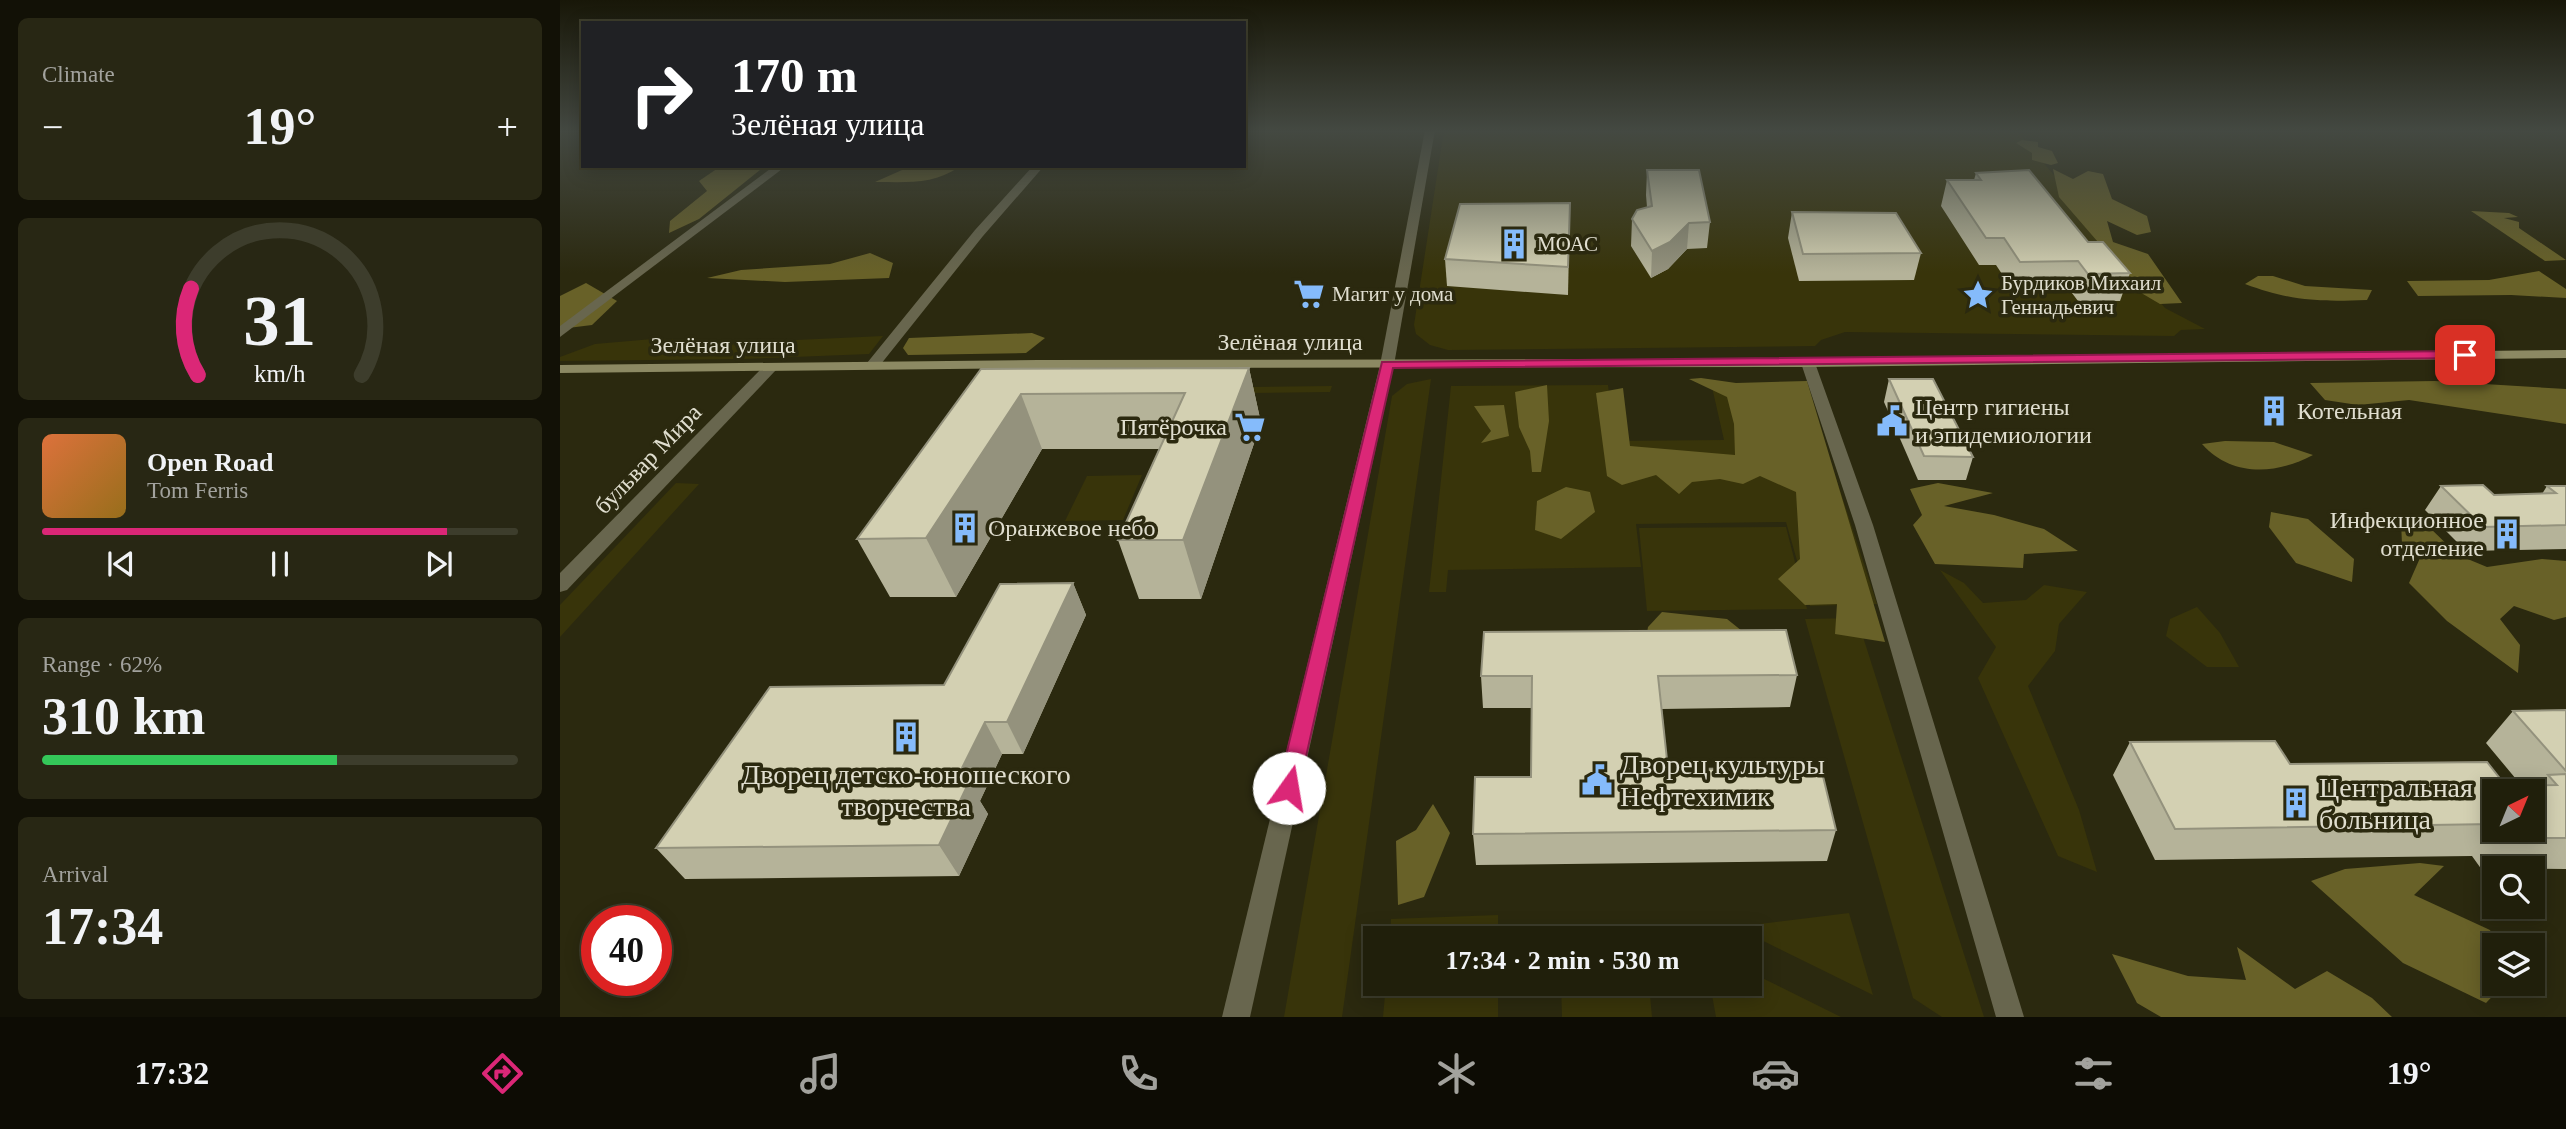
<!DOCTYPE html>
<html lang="en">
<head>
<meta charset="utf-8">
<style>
	:root { --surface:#201f0b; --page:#282714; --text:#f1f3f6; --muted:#a2a29d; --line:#3d3d2c; --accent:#db2777 }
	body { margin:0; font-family:"Times New Roman",serif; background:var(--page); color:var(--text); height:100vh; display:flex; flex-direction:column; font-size:26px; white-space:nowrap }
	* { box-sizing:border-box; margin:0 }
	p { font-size:23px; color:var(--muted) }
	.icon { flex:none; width:38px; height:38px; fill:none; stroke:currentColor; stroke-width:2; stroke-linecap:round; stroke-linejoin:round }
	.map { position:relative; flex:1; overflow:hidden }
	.drawer { display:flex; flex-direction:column; gap:18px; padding:18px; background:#121106; width:560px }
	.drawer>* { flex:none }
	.top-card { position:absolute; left:21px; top:21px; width:665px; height:147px; border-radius:0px; box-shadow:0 4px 18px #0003,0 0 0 2px var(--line); background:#202124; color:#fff; overflow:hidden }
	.needle { width:46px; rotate:43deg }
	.controls { position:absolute; left:1922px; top:779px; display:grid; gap:14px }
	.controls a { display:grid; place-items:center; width:63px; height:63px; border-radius:0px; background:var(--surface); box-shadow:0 4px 18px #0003,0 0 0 2px var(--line); font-size:35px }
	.speed { position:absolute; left:21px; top:905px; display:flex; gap:14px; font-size:35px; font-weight:700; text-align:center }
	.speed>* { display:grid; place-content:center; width:91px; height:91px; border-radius:50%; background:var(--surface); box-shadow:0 4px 18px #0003,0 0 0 2px var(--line); line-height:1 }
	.speed .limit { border:10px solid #d22; background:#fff; color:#111 }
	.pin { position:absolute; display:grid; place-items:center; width:60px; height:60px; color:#fff; margin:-30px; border-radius:14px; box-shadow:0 4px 10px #0006 }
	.me { position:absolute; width:77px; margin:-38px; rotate:13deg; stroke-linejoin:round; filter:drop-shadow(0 0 5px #0008) }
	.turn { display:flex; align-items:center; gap:24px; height:147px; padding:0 35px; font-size:32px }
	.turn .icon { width:91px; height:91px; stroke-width:2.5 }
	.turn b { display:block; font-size:49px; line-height:60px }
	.big { font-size:52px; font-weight:600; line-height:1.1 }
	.drawer .widget { flex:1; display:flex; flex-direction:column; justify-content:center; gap:10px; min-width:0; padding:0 24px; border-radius:10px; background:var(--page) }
	.drawer .dial { align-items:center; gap:0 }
	.dial svg { height:182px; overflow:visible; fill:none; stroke:var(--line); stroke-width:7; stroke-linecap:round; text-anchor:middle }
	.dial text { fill:var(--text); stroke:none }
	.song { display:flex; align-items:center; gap:21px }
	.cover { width:84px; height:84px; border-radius:10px; background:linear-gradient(135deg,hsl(20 70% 55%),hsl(40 70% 35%)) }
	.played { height:7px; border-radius:4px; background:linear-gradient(90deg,var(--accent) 85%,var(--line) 85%) }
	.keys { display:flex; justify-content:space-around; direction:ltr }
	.heat { display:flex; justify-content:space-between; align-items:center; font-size:38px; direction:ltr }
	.charge { height:10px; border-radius:5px; background:linear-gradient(90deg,#34c759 62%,var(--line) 0) }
	.trip { position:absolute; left:803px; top:926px; width:399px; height:70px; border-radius:0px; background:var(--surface); box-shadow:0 4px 18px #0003,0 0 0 2px var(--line); font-weight:600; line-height:70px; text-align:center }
	.menu { display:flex; height:112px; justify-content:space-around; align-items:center; background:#0d0c04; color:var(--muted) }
	.menu .icon { width:49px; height:49px }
	.menu .selected { color:var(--accent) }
	.menu b { font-size:32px; color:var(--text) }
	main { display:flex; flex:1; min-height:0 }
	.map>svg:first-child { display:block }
	.green { fill:#38340a }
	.forest { fill:#686128 }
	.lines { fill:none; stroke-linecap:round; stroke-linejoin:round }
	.minor { fill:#68664e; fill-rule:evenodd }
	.tertiary { fill:#68664e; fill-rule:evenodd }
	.secondary { fill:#8c8963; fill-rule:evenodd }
	.wall { fill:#b5b399; fill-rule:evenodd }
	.shaded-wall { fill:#94927d }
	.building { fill:#d3d0b2; stroke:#94927d; stroke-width:2 }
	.route { fill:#db2777; stroke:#8e194d; stroke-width:2 }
	.labels { text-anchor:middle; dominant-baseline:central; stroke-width:7; stroke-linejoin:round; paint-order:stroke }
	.far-poi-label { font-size:21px; fill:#e0decf; stroke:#2b290f; text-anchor:start }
	.street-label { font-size:24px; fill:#e0decf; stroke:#2b290f }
	.poi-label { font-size:24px; fill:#e0decf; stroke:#2b290f; text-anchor:start }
	.near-poi-label { font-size:28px; fill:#e0decf; stroke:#2b290f; text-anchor:start }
</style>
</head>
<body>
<main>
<section class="drawer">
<div class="widget"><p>Climate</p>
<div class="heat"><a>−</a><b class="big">19°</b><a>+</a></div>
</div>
<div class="widget dial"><svg viewBox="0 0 100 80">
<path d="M14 69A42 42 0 1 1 86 69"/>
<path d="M14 69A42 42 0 0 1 11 31" stroke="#db2777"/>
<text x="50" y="56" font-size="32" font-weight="700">31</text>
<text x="50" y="72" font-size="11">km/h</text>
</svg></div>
<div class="widget">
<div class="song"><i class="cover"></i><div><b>Open Road</b><p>Tom Ferris</p></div></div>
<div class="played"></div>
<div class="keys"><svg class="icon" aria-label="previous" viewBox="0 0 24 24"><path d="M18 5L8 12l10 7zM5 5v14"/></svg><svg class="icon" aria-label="pause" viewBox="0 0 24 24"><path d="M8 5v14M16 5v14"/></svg><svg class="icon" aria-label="next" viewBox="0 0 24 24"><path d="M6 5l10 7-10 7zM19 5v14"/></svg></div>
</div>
<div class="widget"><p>Range · 62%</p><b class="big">310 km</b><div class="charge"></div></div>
<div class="widget"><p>Arrival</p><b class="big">17:34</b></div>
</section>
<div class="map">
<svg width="2006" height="1017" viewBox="0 0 2006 1017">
	<rect width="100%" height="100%" fill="#2b290f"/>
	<g class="green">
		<path d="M884,130H1456L1605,308L1645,329L1621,330L1614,336L1285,332L1261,340L1255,346L888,350L870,345L856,334L854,325Z"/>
		<path d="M323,336L309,354L182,359L0,361V357L35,344L93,339L215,341Z"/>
		<path d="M871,379L782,1017H724L832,396L847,384Z"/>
		<path d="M1048,385L1054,441L1164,440L1152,387L1246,386L1317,604L1250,606L1226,522L1076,524L1081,567L888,570L886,592H869L891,386Z"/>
		<path d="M772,386L770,392L445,396L449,390Z"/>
		<path d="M582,475L563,520L505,521L527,476Z"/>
		<path d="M116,483L139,484L0,637V605Z"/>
		<path d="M1226,527L1247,609L1087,611L1079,528Z"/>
		<path d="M1380,570L1404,583L1423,603L1466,600L1484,585L1527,592L1499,624L1495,651L1468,686L1519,810L1537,872L1498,856L1418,678L1436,647Z"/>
		<path d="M1637,607L1660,633L1679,667H1647L1606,636L1610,619Z"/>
		<path d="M1297,618L1424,1017H1382L1353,998L1245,619Z"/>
		<path d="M1289,913L1313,995L1175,927Z"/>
		<path d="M938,915V938H830L831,919Z"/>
		<path d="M1190,972L1281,1017H1156L1150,984H1190Z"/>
		<path d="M826,984H938V1017H823Z"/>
		<path d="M1001,984H1089L1092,1017H1002Z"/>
	</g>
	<g class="forest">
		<path d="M1462,140L1478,142V147L1492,151L1498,163L1491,165L1472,160V153L1456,143Z"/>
		<path d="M161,166H205L139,219L109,233L110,221L147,191L139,181Z"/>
		<path d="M372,166L399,167C373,185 346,182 315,182L342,170Z"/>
		<path d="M1493,169L1513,179L1528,171L1543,174L1552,199L1587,216L1591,232L1577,235L1547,221L1553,242L1588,254L1622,303L1600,304L1583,294L1499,197Z"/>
		<path d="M1911,211L1949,213L1958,217L1944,218L1959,222V228L2006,260L1985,261Z"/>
		<path d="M310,253L333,263L329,278L225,282L147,278L181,270L270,264Z"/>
		<path d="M1979,271L2006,289V298L1951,295L1858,296L1847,281L1929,280Z"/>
		<path d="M1698,276H1713L1745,286L1812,290L1807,300C1758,302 1731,301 1685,284Z"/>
		<path d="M26,283L57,301L32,325L0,329V296Z"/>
		<path d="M472,333L485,338L466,353L348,355L343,348L349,338Z"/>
		<path d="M1141,378L1176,383L1247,381L1325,642L1275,634L1277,604L1245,605L1218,579L1240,559L1236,492L1200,476L1183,484L1160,479L1132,482L1119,494L1096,475L1062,485L1047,476L1036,393L1063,388L1070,446L1175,455L1174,424L1167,397L1129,379Z"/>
		<path d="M1875,381L2006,389V424L1849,400L1798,405L1765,400L1750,383Z"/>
		<path d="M987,385L989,421L981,472H972L970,451L959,427L955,392Z"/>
		<path d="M944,405L949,436L921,443L931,431L914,406Z"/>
		<path d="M1665,441L1714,442L1753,455C1716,475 1671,477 1642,444Z"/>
		<path d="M1378,483L1433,493L1384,506L1434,515L1484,529L1518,551L1464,554L1463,568L1375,564L1353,525L1362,515L1350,489Z"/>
		<path d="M1006,487L1030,492L1035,512L1001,539L975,530L977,501Z"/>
		<path d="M1711,512L1748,519L1794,559L1792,582L1736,563L1709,527Z"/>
		<path d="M1841,520L1869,527L1898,555L1927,567L1982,559L2006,561V617L1994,620L1954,606L1940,619L1960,645L1958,673L1887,621L1849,583L1860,558L1842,545Z"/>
		<path d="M1102,612L1167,619L1202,647L1085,645L1088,627Z"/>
		<path d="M873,804L890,833L864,897L838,905L836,841L856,830Z"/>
		<path d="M1860,863L1884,866L1854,895L1930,930L1937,945H1934V984H1944L1926,1003L1843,963L1751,881L1785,869Z"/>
		<path d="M1677,947L1735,989L1767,971L1812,998L1832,1017H1601L1577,1003L1552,954L1628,976L1686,980Z"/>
	</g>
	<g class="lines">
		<g class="minor">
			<path d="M865,130H875L834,365L827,369L820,365Z"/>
			<path d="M214,166H226L0,337V326Z"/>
			<path d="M473,166H484L423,236L317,369H307V363L415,230Z"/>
			<path d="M1248,359L1255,363L1313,525L1464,1017H1436L1295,525L1241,363Z"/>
			<path d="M211,363L218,367L216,370L7,590L0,592V573L206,364Z"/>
		</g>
		<path class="tertiary" d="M827,361L834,365L690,1017H662L820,365Z"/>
		<path class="secondary" d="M2006,350V358L1248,367L478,368L0,373V365L478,360L1248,359Z"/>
	</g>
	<g class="wall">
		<path d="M510,166H661L656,168L511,169Z"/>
		<path d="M1087,170L1150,222L1147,248L1127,249L1108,269L1091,278L1071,246L1072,219L1087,207L1086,195Z"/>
		<path d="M1416,173L1528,242L1570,273L1560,301H1518L1509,289H1452L1436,265H1419L1381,206L1387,180H1414Z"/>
		<path d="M1010,203L1008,295L887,286L885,259Z"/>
		<path d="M1232,212L1361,253L1354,280L1239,281L1228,238Z"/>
		<path d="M689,368L701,423L641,599H579L558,540L599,449H482L396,597H330L297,539L421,369Z"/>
		<path d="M1329,379L1413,457L1406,480H1358L1324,402Z"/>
		<path d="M1881,486L1934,495L1982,494L1987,486H2006V549L1906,551L1865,510Z"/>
		<path d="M513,583L526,615L463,754H442L420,801L428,814L399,876L125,879L96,848L384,685Z"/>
		<path d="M1237,675L1230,707L1102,709L1108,769L1276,830L1267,861L916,865L913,834L971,777L972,708H923L921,676Z"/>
		<path d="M2006,710V869L1934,868V870H1922L1912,856L1595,860L1553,775L1570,742L1730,764L1946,786L1961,785L1926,743L1953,711ZM1934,791L1972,830H1934Z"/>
	</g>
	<g class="shaded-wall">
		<path d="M687,151L688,158L684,159V152Z"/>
		<path d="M1129,223L1127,249L1108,269L1091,278L1092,251Z"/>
		<path d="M689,368L701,423L641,599L623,540Z"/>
		<path d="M461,394L482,449L396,597L366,538Z"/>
		<path d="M513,583L526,615L463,754L447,722Z"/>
		<path d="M425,722L442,754L420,801L428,814L399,876L379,845L395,782Z"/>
	</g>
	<g class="building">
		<path d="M1087,170H1139L1150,222L1129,223L1110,242L1092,251L1072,219L1077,210L1092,206Z"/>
		<path d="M1469,170L1528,242H1543L1570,273L1528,274L1518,261L1460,262L1444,238H1426L1387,180H1421L1416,173Z"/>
		<path d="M1010,203L1008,267L885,259L900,204Z"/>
		<path d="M1232,212L1336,213L1361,253L1243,254Z"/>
		<path d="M689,368L623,540H558L625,393L461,394L366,538L297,539L421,369Z"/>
		<path d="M1329,379H1373L1413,457L1364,456Z"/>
		<path d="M1923,485L1934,495L1996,493L1987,486H2006V525L1923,527L1881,486Z"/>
		<path d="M513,583L447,722H425L395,782H409L379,845L96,848L210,687L384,685L440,584Z"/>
		<path d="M1226,630L1237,675L1098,676L1108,769L1261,768L1276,830L913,834L915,777H971L972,676H921L924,632Z"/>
		<path d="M2006,710V771L1953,711Z"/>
		<path d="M1715,741L1730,764L1927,762L1946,786L1997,785L1988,775L2006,774V838H1953L1946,830H1972V791H1934V824L1615,829L1570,742Z"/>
	</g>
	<linearGradient id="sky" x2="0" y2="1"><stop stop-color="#181708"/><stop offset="0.48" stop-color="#444942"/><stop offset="1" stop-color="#444942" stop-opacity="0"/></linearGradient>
	<rect width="2006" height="273" fill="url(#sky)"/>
	<path class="route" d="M1905,351L1911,355L1910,358L833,368L739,788L736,794L729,796L721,794L718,788L822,362Z"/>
	<defs>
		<g id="building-bare" transform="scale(2.415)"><path d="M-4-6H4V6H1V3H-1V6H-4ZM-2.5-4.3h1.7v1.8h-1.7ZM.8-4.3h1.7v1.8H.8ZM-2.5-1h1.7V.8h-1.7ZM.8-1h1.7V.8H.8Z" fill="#85bbfb" stroke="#2b290f" stroke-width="2.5" paint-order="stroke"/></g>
		<g id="supermarket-bare" transform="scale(2.415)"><path d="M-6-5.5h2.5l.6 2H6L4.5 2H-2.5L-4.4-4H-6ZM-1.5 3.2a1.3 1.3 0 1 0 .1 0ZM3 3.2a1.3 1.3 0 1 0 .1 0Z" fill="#85bbfb" stroke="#2b290f" stroke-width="2.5" paint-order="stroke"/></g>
		<g id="sight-bare" transform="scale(2.415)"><path d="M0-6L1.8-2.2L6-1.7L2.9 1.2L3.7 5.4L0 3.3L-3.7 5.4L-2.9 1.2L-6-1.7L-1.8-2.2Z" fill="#85bbfb" stroke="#2b290f" stroke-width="2.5" paint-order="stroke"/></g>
		<g id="civic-bare" transform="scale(2.415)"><path d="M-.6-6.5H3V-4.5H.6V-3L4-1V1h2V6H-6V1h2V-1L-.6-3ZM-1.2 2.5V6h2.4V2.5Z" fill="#85bbfb" stroke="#2b290f" stroke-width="2.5" paint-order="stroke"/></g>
	</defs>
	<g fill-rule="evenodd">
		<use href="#building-bare" x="954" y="244"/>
		<use href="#supermarket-bare" x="749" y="294"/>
		<use href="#sight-bare" x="1418" y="295"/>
		<use href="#building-bare" x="1714" y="411"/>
		<use href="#civic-bare" x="1332" y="421"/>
		<use href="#supermarket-bare" x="690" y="427"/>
		<use href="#building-bare" x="405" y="528"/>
		<use href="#building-bare" x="1947" y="534"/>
		<use href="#building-bare" x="346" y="737"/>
		<use href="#civic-bare" x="1037" y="780"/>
		<use href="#building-bare" x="1736" y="803"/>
	</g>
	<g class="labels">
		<g class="far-poi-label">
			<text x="977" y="244">МОАС</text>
			<text x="1441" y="283">Бурдиков Михаил<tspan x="1441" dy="24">Геннадьевич</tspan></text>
			<text x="772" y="294">Магит у дома</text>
		</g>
		<g class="street-label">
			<text x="730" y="342">Зелёная улица</text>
			<text x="163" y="345">Зелёная улица</text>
			<text transform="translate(88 459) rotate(-46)">бульвар Мира</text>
		</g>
		<g class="poi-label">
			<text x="1355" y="407">Центр гигиены<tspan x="1355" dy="28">и эпидемиологии</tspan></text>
			<text x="1737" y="411">Котельная</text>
			<text x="667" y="427" text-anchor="end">Пятёрочка</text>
			<text x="1924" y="520" text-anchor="end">Инфекционное<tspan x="1924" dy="28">отделение</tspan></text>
			<text x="428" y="528">Оранжевое небо</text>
		</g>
		<g class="near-poi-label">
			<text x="1060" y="764">Дворец культуры<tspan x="1060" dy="32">Нефтехимик</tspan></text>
			<text x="346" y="774" text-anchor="middle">Дворец детско-юношеского<tspan x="346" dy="32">творчества</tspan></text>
			<text x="1759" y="787">Центральная<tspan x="1759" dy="32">больница</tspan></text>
		</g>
	</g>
</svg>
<div class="controls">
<a><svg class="needle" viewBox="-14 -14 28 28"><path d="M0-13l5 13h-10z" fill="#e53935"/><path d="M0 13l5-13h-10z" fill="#a2a29d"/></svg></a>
<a><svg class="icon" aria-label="search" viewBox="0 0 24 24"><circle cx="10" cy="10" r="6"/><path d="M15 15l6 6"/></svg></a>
<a><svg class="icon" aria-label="layers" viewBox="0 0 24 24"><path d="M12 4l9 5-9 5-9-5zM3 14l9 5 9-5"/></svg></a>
</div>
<div class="speed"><div class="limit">40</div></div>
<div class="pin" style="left:1905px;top:355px;background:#d93025"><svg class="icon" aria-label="arrive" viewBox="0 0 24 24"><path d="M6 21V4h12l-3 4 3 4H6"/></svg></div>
<svg class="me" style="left:729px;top:788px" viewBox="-20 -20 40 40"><circle r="19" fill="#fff"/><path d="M0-13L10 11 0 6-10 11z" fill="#db2777"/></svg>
<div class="trip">17:34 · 2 min · 530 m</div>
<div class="top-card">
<div class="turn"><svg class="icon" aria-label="right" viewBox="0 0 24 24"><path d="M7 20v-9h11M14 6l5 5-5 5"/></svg><div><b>170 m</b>Зелёная улица</div></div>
</div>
</div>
</main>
<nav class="menu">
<b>17:32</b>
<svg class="icon selected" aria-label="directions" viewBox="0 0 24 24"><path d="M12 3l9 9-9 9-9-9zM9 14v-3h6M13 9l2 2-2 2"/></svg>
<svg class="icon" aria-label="music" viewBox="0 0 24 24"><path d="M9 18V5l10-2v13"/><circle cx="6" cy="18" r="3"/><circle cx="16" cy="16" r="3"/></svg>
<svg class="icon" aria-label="phone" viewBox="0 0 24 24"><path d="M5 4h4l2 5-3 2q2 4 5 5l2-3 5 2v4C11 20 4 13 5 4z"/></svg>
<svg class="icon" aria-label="climate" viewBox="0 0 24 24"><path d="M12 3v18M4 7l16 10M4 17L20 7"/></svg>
<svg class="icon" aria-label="car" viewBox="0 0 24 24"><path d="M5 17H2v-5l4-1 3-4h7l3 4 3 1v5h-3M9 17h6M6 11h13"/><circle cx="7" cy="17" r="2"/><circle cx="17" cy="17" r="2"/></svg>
<svg class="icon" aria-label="filters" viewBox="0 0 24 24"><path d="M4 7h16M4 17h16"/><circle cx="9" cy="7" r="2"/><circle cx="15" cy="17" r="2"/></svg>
<b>19°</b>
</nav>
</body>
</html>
